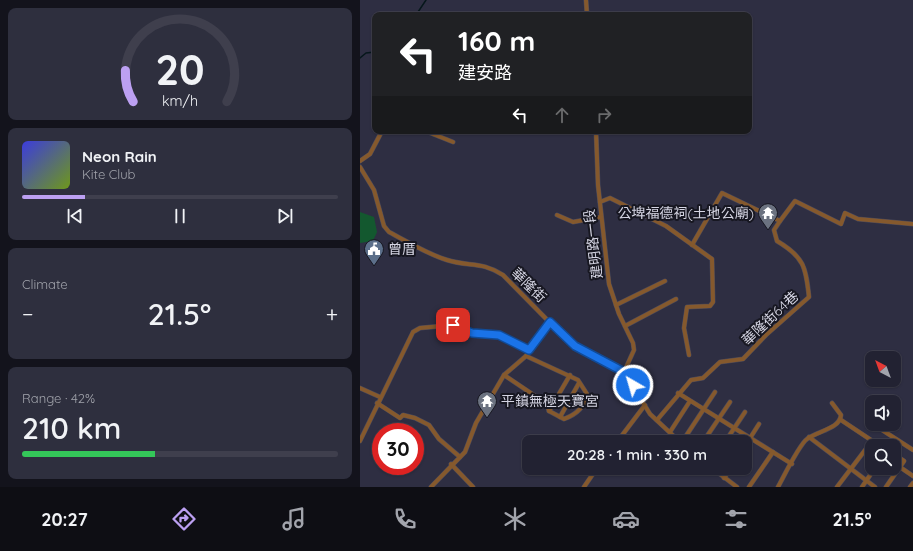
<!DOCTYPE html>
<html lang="en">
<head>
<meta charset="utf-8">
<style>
	:root { --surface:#222232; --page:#2e2f3e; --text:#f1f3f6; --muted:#a2a4ac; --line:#3f3f4d; --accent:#bca0f2 }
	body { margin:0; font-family:Quicksand,"Noto Sans TC",sans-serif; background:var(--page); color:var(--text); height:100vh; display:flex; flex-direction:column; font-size:15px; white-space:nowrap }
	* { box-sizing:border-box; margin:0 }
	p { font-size:13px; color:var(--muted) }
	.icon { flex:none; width:22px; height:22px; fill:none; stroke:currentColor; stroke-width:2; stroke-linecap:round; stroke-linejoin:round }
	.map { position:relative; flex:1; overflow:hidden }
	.sheet { display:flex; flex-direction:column; gap:8px; padding:8px; background:#13131c; width:360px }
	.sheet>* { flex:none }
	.guide { position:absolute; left:12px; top:12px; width:380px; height:122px; border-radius:8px; box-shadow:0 1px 3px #0004,0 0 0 1px var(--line); background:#202124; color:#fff; overflow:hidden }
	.needle { width:26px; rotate:319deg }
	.buttons { position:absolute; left:505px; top:351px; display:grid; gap:8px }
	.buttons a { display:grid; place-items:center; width:36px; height:36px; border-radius:8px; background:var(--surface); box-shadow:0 1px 3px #0004,0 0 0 1px var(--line); font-size:20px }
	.speed { position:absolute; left:12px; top:423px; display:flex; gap:8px; font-size:20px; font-weight:700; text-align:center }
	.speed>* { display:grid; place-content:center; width:52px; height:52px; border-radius:50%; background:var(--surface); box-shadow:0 1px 3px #0004,0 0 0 1px var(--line); line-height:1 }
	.speed .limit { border:6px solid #d22; background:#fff; color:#111 }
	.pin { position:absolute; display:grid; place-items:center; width:34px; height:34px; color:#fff; margin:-17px; border-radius:8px; box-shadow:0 2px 6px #0006 }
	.me { position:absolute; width:44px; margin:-22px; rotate:322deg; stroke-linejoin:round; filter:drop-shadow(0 0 3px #0008) }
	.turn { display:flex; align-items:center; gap:14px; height:84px; padding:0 20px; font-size:18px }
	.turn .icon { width:52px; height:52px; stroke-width:2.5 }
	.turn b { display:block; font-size:28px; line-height:34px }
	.lanes { display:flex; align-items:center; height:38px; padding:0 20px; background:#0003; justify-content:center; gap:20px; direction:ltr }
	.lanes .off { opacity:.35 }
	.big { font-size:30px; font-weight:600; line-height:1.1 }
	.sheet .tile { flex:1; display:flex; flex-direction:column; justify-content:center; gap:6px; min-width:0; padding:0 14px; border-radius:8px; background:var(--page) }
	.sheet .dial { align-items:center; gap:0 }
	.dial svg { height:104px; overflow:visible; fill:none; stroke:var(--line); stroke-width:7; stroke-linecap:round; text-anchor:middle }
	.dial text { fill:var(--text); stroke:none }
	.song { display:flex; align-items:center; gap:12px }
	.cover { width:48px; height:48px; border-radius:6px; background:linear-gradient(135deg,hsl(240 70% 55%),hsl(80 70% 35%)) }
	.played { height:4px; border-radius:2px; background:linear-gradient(90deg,var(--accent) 20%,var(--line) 20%) }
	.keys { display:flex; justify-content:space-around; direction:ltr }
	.heat { display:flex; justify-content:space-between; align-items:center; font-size:22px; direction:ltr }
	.charge { height:6px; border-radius:3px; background:linear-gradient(90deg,#34c759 42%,var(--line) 0) }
	.trip { position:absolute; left:162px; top:435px; width:230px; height:40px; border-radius:8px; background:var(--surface); box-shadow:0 1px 3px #0004,0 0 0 1px var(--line); font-weight:600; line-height:40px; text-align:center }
	.tabs { display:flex; height:64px; justify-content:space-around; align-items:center; background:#0e0e14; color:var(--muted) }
	.tabs .icon { width:28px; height:28px }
	.tabs .current { color:var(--accent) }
	.tabs b { font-size:18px; color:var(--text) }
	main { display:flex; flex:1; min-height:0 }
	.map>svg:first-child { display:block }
	.green { fill:#13582f }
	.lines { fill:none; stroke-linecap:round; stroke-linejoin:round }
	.stream { stroke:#06171b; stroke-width:1.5 }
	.street-casing { stroke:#49495c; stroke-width:5 }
	.street { stroke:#85592d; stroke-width:4 }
	.route-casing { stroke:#114b97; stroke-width:10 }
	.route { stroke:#1a73e8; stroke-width:7 }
	.labels { text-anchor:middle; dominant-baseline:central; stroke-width:4; stroke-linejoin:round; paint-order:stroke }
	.poi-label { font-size:14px; fill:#d5d5e3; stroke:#171721; text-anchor:start }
	.street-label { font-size:14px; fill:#d5d5e3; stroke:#171721 }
</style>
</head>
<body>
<main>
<section class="sheet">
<div class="tile dial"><svg viewBox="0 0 100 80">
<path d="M14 69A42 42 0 1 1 86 69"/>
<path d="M14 69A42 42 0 0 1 8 45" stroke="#bca0f2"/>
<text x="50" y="56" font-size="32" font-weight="700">20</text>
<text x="50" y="72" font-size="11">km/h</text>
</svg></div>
<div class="tile">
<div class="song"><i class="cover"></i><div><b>Neon Rain</b><p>Kite Club</p></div></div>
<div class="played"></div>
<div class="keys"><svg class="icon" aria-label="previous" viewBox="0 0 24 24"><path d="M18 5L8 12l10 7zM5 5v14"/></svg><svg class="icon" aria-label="pause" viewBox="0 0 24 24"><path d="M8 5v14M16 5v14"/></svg><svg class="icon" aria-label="next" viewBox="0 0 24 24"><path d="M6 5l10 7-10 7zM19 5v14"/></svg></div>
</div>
<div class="tile"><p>Climate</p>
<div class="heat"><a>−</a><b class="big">21.5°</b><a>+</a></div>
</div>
<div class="tile"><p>Range · 42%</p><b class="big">210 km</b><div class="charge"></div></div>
</section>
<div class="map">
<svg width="553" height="487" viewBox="0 0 553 487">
	<rect width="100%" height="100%" fill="#2e2e42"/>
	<path class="green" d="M0,212L14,217L17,232L13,241L0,243Z"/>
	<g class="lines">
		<g class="stream">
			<path d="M56,15L66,0"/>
			<path d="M0,58L6,53L15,52"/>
		</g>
		<g class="street-casing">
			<g id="street">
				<path d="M226,0L227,15"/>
				<path d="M53,131L68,132L93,142"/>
				<path d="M236,131L238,185L249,284L259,314L273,343L274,350L264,372"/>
				<path d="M0,161L10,154L22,131"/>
				<path d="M0,167L14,190L24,226L29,232C48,242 67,254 87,260C109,267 122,261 143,275L209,342L264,372L290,414L320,442"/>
				<path d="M240,202L250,198L306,226L352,259L353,302L350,306L327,307L324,328L329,355"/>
				<path d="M197,215L213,222L241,217"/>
				<path d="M332,245L362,193L420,221L435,201L481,224L485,213L498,219L553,224"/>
				<path d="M256,305L305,281"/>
				<path d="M265,326L316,299"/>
				<path d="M144,375L187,404L189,411L204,419C215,415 225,407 227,394L218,380L166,356"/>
				<path d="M0,388L20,397"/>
				<path d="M318,393L432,464"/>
				<path d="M17,403L40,418L43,415L55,418L69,425L79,439L100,457"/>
				<path d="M189,411L210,375"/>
				<path d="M200,417L219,383"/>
				<path d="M297,420L331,380L343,378L360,362L383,359L406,335L449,297C446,267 444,257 417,241L414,230L420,221"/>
				<path d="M481,420L520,446"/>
				<path d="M519,428L553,450"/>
				<path d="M310,432L330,401"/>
				<path d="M449,437L515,487"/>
				<path d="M0,441L53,332L60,328L93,325L112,333L139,335L169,350"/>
				<path d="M257,442L285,405"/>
				<path d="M322,442L355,392"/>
				<path d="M343,442L370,402"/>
				<path d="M365,442L385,412"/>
				<path d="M385,446L399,424"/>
				<path d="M534,463L553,476"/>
				<path d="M91,464L113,487"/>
				<path d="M352,468L377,487"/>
				<path d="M364,478L371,468"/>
				<path d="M71,487L105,452L116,423L144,375L166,356L190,322"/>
				<path d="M224,487L237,468"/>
				<path d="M389,487L413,452"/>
				<path d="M418,487C424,476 439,445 447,439C457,431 480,429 481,415L472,403"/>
				<path d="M477,487L512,441"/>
				<path d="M502,487L515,468"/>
				<path d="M526,487L544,461L534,454"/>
				<path d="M550,487L553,483"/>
			</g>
		</g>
		<use href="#street" class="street"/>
	</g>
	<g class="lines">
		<g class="route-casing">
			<path id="route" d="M93,325L112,333L139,335L169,350L190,322L215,346L264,372L273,385"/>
		</g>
		<use href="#route" class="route"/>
	</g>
	<defs>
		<g id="temple-pin" transform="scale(1)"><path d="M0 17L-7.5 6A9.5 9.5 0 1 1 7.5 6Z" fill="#6b7280" stroke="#171721"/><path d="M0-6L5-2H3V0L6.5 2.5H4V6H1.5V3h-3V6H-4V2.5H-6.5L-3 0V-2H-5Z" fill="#fff"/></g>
		<g id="civic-pin" transform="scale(1)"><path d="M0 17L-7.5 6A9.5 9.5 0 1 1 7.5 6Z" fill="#5c6f8a" stroke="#171721"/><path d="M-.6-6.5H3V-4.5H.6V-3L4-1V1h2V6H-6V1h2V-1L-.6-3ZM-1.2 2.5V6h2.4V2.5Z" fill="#fff"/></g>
	</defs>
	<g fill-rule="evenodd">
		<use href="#temple-pin" x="408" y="213"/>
		<use href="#civic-pin" x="14" y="249"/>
		<use href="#temple-pin" x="127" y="401"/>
	</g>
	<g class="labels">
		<g class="poi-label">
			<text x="394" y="213" text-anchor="end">公埤福德祠(土地公廟)</text>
			<text x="28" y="249">曾厝</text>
			<text x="141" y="401">平鎮無極天寶宮</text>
		</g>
		<g class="street-label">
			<text transform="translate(233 244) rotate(-97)">建明路一段</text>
			<text transform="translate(169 285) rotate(44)">華隆街</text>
			<text transform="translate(410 318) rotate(-43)">華隆街64巷</text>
		</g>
	</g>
</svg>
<div class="buttons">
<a><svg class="needle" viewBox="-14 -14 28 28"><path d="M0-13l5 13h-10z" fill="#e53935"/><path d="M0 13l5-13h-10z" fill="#a2a4ac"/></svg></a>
<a><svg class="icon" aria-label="sound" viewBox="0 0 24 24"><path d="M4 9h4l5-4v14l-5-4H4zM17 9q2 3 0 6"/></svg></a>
<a><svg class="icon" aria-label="search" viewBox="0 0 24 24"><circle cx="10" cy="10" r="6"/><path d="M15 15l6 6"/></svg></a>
</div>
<div class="speed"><div class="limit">30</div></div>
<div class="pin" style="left:93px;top:325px;background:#d93025"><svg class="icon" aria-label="arrive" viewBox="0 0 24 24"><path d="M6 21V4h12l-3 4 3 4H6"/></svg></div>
<svg class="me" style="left:273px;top:385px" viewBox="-20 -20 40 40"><circle r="17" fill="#1a73e8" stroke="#fff" stroke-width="3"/><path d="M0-11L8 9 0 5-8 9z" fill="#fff"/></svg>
<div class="trip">20:28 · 1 min · 330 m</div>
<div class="guide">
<div class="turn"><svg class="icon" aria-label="left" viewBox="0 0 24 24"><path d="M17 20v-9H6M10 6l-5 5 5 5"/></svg><div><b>160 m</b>建安路</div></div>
<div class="lanes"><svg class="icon" aria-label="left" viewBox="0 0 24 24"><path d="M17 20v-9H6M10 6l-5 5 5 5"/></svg><svg class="icon off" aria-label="ahead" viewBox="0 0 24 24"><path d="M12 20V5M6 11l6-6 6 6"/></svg><svg class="icon off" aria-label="right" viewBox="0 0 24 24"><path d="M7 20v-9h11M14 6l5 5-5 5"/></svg></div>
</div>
</div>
</main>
<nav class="tabs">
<b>20:27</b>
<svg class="icon current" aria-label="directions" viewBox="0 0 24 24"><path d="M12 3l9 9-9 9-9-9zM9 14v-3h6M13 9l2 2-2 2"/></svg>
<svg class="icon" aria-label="music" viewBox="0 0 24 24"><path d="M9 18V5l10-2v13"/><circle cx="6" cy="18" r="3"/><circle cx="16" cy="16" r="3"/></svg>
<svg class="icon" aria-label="phone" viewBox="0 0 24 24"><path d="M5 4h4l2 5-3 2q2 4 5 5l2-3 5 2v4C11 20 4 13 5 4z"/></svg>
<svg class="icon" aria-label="climate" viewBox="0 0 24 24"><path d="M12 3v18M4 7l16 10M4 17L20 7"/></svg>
<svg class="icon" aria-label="car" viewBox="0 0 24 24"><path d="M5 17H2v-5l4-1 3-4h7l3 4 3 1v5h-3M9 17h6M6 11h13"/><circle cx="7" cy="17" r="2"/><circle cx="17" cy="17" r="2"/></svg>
<svg class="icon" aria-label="filters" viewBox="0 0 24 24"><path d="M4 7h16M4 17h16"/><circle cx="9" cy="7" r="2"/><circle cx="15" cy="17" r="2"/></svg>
<b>21.5°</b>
</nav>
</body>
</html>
